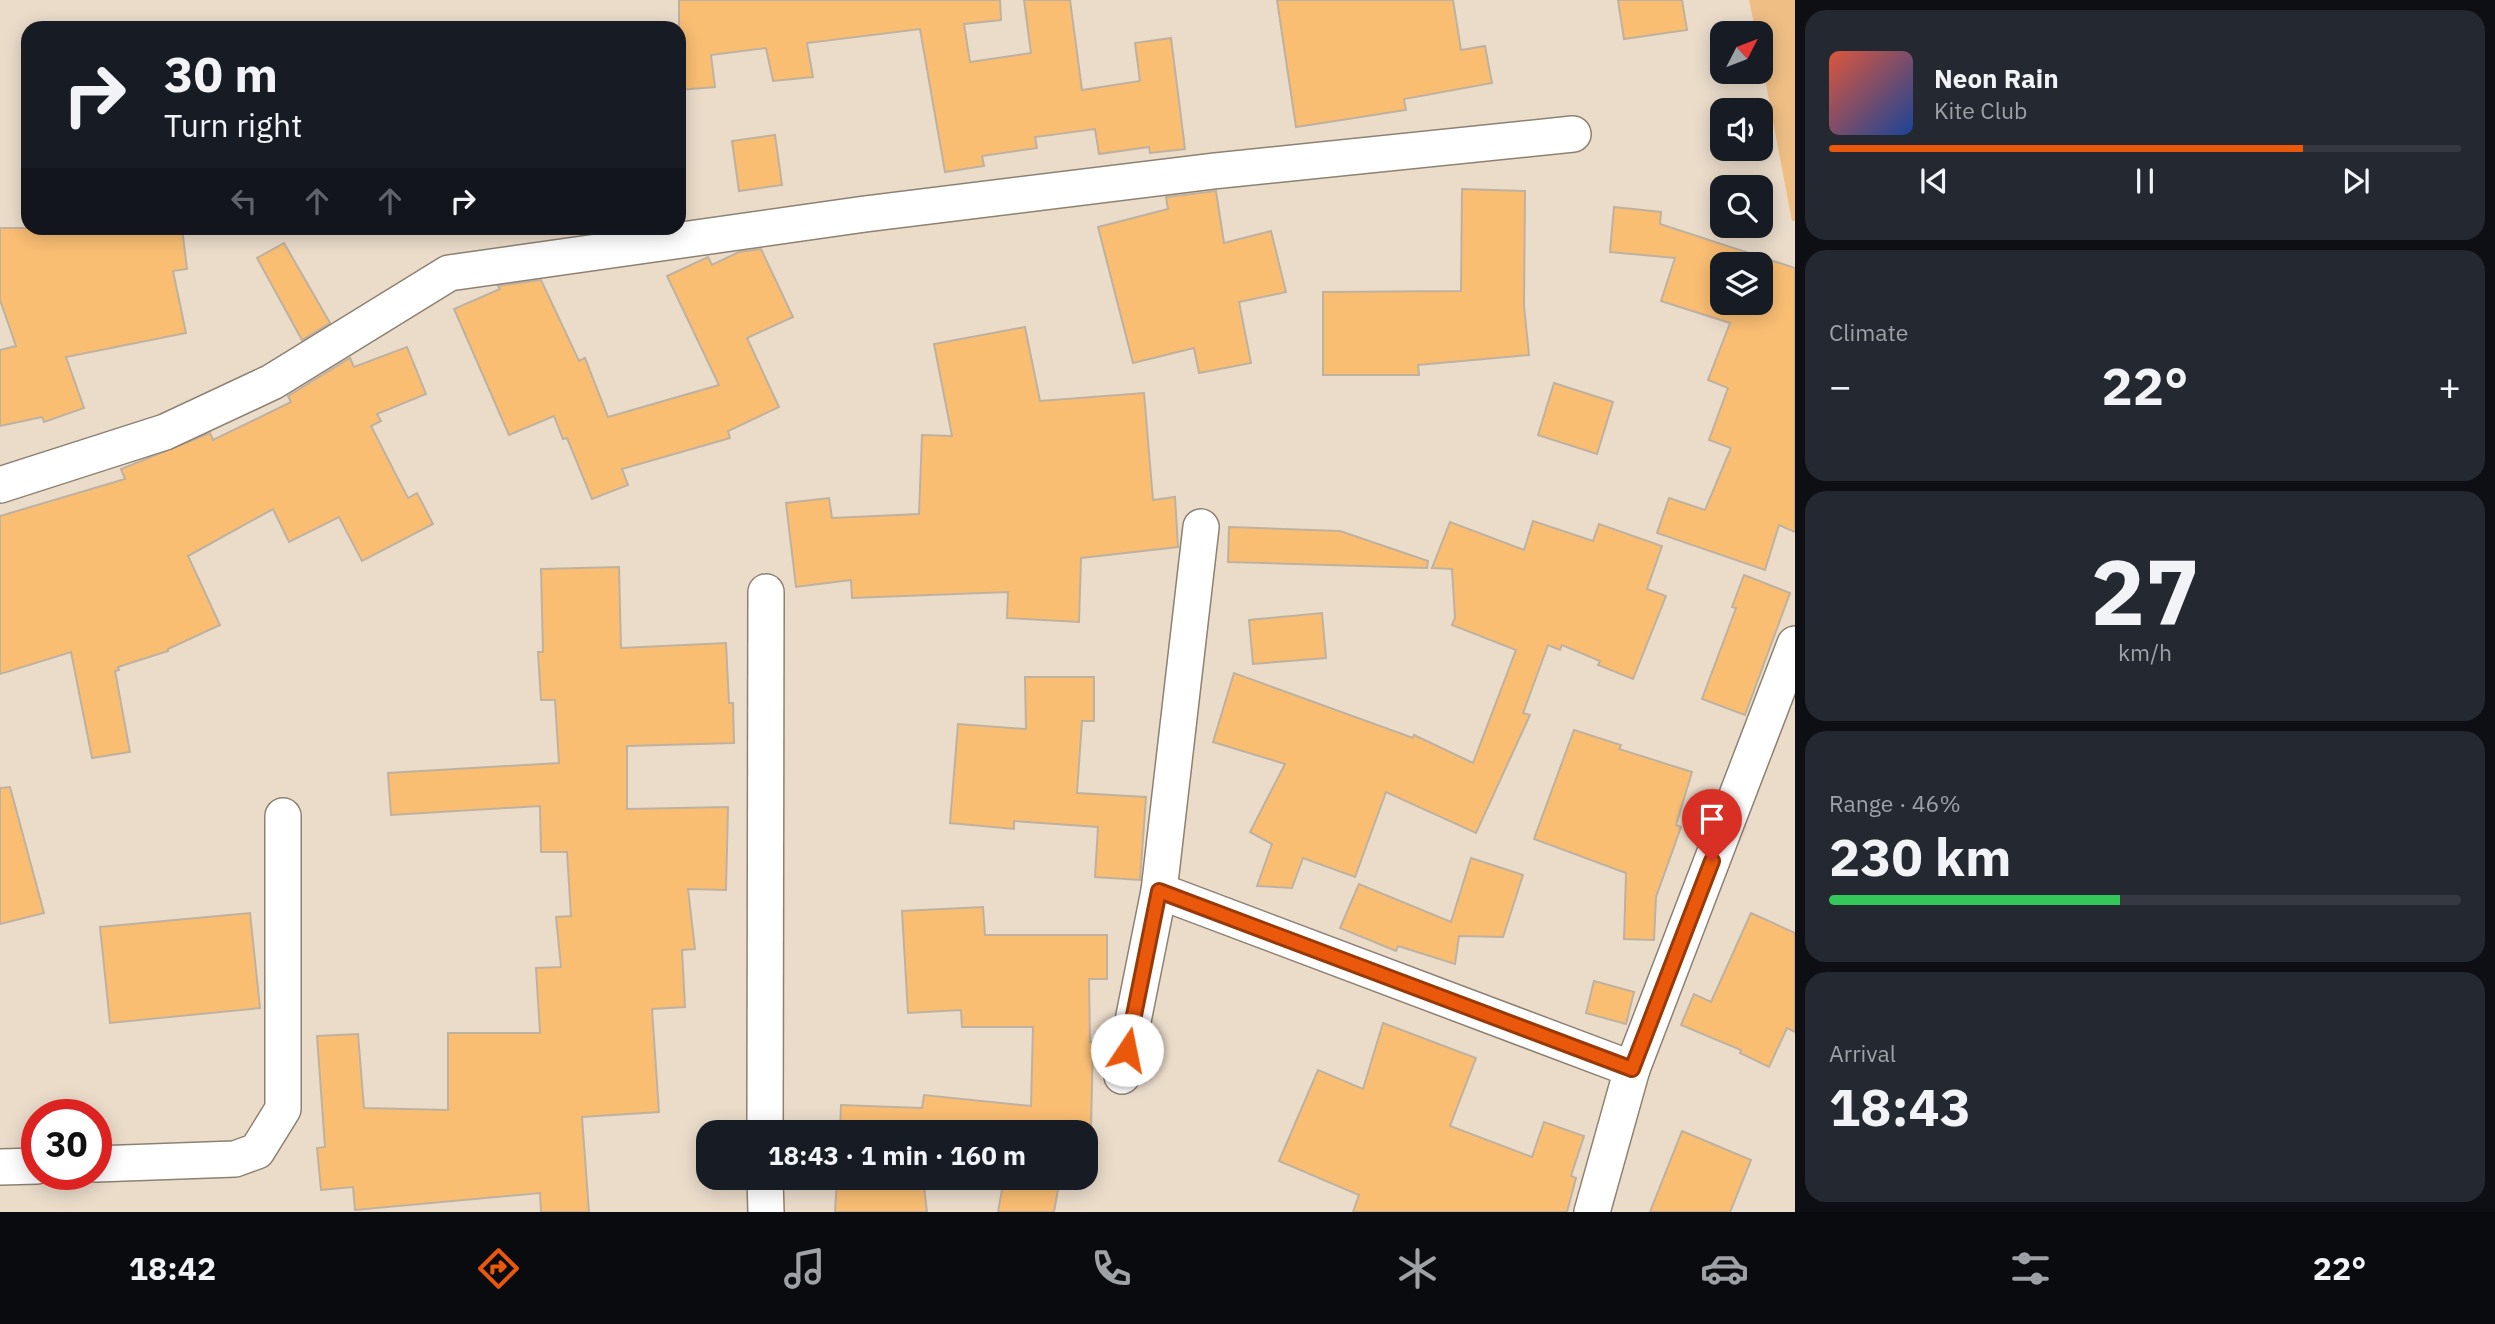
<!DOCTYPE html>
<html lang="en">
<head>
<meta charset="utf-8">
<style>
	:root { --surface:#171b24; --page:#242831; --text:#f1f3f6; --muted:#9ea1a6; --line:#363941; --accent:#ea580c }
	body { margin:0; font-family:"IBM Plex Sans",sans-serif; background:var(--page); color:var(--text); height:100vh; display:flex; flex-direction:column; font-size:26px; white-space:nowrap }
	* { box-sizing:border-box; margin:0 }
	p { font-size:23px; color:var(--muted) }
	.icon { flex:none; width:38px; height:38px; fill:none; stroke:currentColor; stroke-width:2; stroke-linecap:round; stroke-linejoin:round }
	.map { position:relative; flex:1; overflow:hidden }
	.side { display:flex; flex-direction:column; gap:10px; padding:10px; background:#0d0f14; width:700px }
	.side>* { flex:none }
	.hud { position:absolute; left:21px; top:21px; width:665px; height:214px; border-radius:21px; box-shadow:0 4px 18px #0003; background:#171b24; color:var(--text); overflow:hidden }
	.needle { width:46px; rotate:48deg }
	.buttons { position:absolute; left:1710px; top:21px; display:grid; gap:14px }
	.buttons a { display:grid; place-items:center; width:63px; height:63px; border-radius:14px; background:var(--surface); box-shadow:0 4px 18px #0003; font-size:35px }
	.speed { position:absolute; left:21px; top:1099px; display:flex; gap:14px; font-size:35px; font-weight:700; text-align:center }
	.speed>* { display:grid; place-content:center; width:91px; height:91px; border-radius:50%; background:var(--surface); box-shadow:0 4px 18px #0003; line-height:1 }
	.speed .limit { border:10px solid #d22; background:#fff; color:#111 }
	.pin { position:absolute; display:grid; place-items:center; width:60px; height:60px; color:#fff; margin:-72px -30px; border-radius:50% 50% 50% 0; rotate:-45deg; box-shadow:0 0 7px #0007 }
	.pin .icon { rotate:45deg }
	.me { position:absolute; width:77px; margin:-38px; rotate:11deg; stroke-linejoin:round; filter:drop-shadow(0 0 5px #0008) }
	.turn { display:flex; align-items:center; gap:24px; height:147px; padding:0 28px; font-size:32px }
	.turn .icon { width:91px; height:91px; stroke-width:2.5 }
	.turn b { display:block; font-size:49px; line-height:60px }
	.lanes { display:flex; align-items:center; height:66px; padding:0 28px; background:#0003; justify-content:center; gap:35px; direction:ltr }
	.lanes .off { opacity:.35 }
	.big { font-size:52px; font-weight:800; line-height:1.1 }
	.side .widget { flex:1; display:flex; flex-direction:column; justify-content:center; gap:10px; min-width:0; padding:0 24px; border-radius:21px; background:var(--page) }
	.side .dial { align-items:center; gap:0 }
	.dial b { font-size:91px; line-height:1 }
	.song { display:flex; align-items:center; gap:21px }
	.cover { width:84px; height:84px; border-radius:10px; background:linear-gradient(135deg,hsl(10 70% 55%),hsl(220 70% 35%)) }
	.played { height:7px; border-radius:4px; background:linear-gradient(90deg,var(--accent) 75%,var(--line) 75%) }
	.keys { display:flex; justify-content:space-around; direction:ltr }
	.heat { display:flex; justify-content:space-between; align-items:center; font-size:38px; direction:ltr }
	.charge { height:10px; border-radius:5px; background:linear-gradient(90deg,#34c759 46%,var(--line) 0) }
	.trip { position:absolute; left:696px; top:1120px; width:402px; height:70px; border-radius:21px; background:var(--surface); box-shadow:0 4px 18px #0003; font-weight:800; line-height:70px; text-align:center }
	.dock { display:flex; height:112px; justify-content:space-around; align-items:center; background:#090b0e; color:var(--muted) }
	.dock .icon { width:49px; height:49px }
	.dock .selected { color:var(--accent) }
	.dock b { font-size:32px; color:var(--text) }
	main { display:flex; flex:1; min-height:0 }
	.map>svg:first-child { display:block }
	.green { fill:#eebe85 }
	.building { fill:#fabe73; stroke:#bfb1a0; stroke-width:2; fill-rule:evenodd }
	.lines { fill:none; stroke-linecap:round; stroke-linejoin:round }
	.street-casing { stroke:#8e8171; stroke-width:38 }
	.street { stroke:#fff; stroke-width:35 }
	.route-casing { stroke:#983908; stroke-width:18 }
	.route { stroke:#ea580c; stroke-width:12 }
</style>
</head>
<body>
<main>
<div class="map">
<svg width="1795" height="1212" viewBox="0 0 1795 1212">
	<rect width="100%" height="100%" fill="#ebdcca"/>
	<path class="green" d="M1749,0H1795V221H1792L1761,58L1760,33H1756Z"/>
	<g class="building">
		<path d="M679,0H1000L1001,20L964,24L970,62L1031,53L1024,0H1070L1082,90L1140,81L1135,43L1171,38L1185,149L1150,153L1149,147L1099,154L1095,129L1035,137L1037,148L982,156L984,166L945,172L920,29L807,43L813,77L773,81L766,48L711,55L715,87L679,90Z"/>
		<path d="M1277,0H1453L1461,50L1485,46L1492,83L1404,99L1406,110L1296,127Z"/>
		<path d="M1618,0H1682L1687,30L1624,39Z"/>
		<path d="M775,135L782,185L739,191L732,141Z"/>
		<path d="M1462,189L1525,191L1524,306L1529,355L1418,365L1419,375H1323V292L1461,291Z"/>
		<path d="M1216,191L1224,243L1271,231L1286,292L1239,302L1251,363L1199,373L1194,348L1133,363L1098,227L1168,209L1166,197Z"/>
		<path d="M1614,207L1661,212L1660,224L1795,268V532L1779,525L1765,570L1657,533L1669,498L1705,510L1731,448L1709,440L1728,388L1708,380L1730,323L1661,301L1675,258L1610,252ZM1722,264H1760V303H1722Z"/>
		<path d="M0,228H182L187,269L173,271L186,333L66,357L84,408L44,422L42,417L0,426V350L16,346L0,300Z"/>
		<path d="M284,243L330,323L302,340L257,258Z"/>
		<path d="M761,249L793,317L747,338L779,407L728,431L730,438L622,469L628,485L592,499L567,438L563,439L554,416L509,435L454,309L500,289L498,286L541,280L579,361L585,358L608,417L719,385L667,276L708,257L712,265L739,252Z"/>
		<path d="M1025,327L1040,401L1144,393L1153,500L1175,497L1178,547L1081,558L1079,622L1007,618L1008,592L852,598L851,580L796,587L786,503L829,498L832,518L919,514L922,435L952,436L934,344Z"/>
		<path d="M407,347L426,394L377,414L381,421L371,426L408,498L417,493L433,524L362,561L339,517L289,542L273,509L188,556L220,625L168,649V651L118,667L119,670L115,671L130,752L92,758L71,652L0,674V516L125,479L121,469L210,433L213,440L291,402L288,396L350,358L354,367Z"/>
		<path d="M1554,383L1613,402L1597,454L1538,435Z"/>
		<path d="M1533,521L1593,541L1599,524L1662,546L1647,589L1666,596L1633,679L1598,665L1600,661L1562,645L1560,650L1548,645L1523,713L1530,715L1476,833L1386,792L1355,877L1303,858L1292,888L1257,886L1272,844L1250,832L1285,764L1213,742L1234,673L1413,738L1414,735L1473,763L1516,650L1452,625L1455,618L1452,569L1432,568L1450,522L1524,550Z"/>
		<path d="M1229,527L1340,531L1428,561L1427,568L1228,562Z"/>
		<path d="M619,567L621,648L726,643L729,703H733L734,743L627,746V809L728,807L726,890L688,889L695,949L682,950L685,1007L652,1009L659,1112L582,1117L589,1212H541L540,1193L355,1210L353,1187L321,1190L317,1148L325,1147L317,1036L358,1034L364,1108L448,1110V1033H540L536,968L561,967L556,917L571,916L567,852H541L540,806L391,815L388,773L559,763L555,700H541L538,652H543L541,569Z"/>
		<path d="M1744,575L1790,593L1745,715L1702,699L1736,608L1732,607Z"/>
		<path d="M1322,613L1326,658L1253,664L1249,620Z"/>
		<path d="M1025,677H1094V721H1082L1077,793L1146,797L1140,880L1095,877L1098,827L1014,821V829L950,823L958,724L1026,729Z"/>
		<path d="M1574,730L1621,745L1619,749L1692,772L1676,825L1681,827L1656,897L1654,940L1624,939L1626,873L1534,839Z"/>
		<path d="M10,787L44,913L0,924V788Z"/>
		<path d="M1471,858L1523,875L1503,937L1459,936L1455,964L1398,946L1396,951L1340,928L1359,884L1451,922Z"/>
		<path d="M983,907L985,935H1107V979H1089L1090,1042H1093L1091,1128L1077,1127L1076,1132H840L841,1105L922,1108L924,1095L1031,1106L1033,1027H962L961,1010L908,1013L902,911Z"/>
		<path d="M250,913L260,1008L110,1023L100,927Z"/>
		<path d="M1751,913L1795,933V1032L1787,1028L1769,1067L1740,1053L1741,1050L1681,1025L1694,994L1711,1002Z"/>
		<path d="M1594,981L1634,992L1626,1024L1586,1013Z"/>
		<path d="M1383,1023L1476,1058L1450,1126L1532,1157L1544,1122L1584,1136L1571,1176L1576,1178L1567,1212H1353L1359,1195L1279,1161L1318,1070L1363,1089Z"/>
		<path d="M1682,1131L1751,1160L1730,1212H1650Z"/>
		<path d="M837,1178H923L927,1212H835Z"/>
		<path d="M949,1178H1068H1060L1054,1212H998L1003,1184Z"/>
	</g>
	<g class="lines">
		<g class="street-casing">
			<g id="street">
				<path d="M0,485L165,432L272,382L449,273L865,214L1214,171L1573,134"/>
				<path d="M1159,891L1632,1069"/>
				<path d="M1122,1076L1159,891L1201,527"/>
				<path d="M765,1132L766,592"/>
				<path d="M96,1164L235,1159L257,1151L283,1109V816"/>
				<path d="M0,1167L37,1166"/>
				<path d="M765,1178L766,1212"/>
				<path d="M1592,1212L1632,1069L1795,644"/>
			</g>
		</g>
		<use href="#street" class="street"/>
	</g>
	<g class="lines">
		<g class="route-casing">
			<path id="route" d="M1127,1050L1159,891L1632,1069L1712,861"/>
		</g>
		<use href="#route" class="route"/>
	</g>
</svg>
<div class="buttons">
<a><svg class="needle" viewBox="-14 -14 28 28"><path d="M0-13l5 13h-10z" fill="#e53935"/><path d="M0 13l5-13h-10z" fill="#9ea1a6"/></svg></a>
<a><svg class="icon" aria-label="sound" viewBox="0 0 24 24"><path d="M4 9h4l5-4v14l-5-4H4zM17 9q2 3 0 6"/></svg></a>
<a><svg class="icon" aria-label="search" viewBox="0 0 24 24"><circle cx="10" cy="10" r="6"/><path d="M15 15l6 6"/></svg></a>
<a><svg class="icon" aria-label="layers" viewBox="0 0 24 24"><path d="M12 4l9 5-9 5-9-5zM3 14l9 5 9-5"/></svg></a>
</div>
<div class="speed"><div class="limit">30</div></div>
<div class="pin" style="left:1712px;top:861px;background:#d93025"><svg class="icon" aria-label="arrive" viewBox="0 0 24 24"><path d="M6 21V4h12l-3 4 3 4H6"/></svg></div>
<svg class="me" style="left:1127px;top:1050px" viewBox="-20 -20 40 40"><circle r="19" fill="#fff"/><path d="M0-13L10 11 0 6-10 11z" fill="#ea580c"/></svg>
<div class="trip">18:43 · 1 min · 160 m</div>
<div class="hud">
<div class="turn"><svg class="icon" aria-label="right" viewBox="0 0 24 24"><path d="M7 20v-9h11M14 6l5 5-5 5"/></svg><div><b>30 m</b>Turn right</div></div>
<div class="lanes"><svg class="icon off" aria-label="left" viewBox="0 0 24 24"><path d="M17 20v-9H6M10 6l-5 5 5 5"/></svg><svg class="icon off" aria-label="ahead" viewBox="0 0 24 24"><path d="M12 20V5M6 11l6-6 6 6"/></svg><svg class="icon off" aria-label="ahead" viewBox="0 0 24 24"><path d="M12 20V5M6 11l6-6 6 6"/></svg><svg class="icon" aria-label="right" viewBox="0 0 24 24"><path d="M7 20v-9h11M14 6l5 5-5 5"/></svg></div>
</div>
</div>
<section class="side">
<div class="widget">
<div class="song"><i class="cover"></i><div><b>Neon Rain</b><p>Kite Club</p></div></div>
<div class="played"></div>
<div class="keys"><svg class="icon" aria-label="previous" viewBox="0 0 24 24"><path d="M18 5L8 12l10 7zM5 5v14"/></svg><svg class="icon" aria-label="pause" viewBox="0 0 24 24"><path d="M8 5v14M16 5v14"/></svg><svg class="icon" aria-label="next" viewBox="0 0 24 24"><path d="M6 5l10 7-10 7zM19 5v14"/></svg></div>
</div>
<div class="widget"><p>Climate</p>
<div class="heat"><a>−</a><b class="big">22°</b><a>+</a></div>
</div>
<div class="widget dial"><b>27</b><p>km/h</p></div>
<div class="widget"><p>Range · 46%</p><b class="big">230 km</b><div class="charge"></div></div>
<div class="widget"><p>Arrival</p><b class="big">18:43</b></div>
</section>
</main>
<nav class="dock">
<b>18:42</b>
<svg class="icon selected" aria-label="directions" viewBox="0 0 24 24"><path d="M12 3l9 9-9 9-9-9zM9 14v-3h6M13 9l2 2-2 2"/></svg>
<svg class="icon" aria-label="music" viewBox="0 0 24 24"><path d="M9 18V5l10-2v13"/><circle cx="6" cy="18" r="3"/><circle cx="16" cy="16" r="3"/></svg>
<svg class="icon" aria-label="phone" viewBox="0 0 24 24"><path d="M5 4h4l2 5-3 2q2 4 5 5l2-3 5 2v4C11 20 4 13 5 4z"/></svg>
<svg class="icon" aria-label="climate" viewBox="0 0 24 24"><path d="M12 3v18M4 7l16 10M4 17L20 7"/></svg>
<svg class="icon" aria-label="car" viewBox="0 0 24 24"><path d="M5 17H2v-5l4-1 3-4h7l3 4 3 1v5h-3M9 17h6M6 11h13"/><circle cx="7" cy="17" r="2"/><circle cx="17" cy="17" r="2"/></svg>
<svg class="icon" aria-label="filters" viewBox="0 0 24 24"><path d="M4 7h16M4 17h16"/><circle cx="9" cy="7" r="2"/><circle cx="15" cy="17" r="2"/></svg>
<b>22°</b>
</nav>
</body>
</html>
